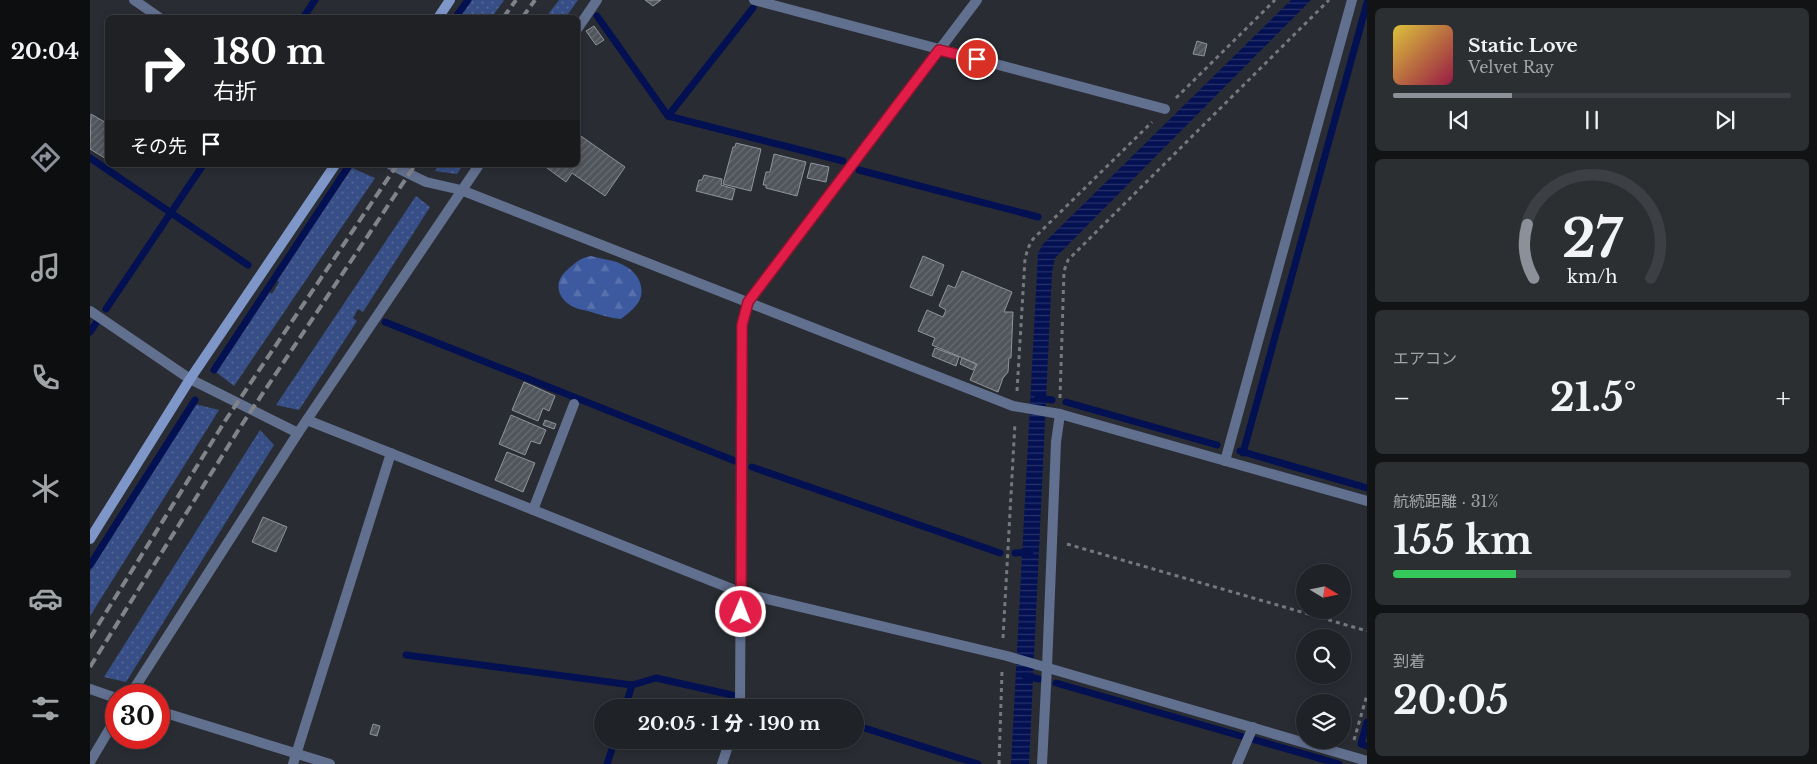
<!DOCTYPE html>
<html lang="ja">
<head>
<meta charset="utf-8">
<style>
	:root { --surface:#1f2226; --page:#2c2f32; --text:#f1f3f6; --muted:#a1a4a7; --line:#3c3f43; --accent:#8c9099 }
	body { margin:0; font-family:"Libre Baskerville","Noto Sans JP",serif; background:var(--page); color:var(--text); height:100vh; display:flex; flex-direction:column; font-size:19px; white-space:nowrap }
	* { box-sizing:border-box; margin:0 }
	p { font-size:16px; color:var(--muted) }
	.icon { flex:none; width:28px; height:28px; fill:none; stroke:currentColor; stroke-width:2; stroke-linecap:round; stroke-linejoin:round }
	.map { position:relative; flex:1; overflow:hidden }
	.drawer { display:flex; flex-direction:column; gap:8px; padding:8px; background:#111315; width:450px }
	.drawer>* { flex:none }
	.top-card { position:absolute; left:15px; top:15px; width:475px; height:152px; border-radius:8px; box-shadow:0 2px 8px #0003,0 0 0 1px var(--line); background:#202124; color:#fff; overflow:hidden }
	.needle { width:32px; rotate:100deg }
	.buttons { position:absolute; left:1206px; top:564px; display:grid; gap:10px }
	.buttons a { display:grid; place-items:center; width:55px; height:55px; border-radius:50%; background:var(--surface); box-shadow:0 2px 8px #0003,0 0 0 1px var(--line); font-size:25px }
	.speed { position:absolute; left:15px; top:684px; display:flex; gap:10px; font-size:25px; font-weight:700; text-align:center }
	.speed>* { display:grid; place-content:center; width:65px; height:65px; border-radius:50%; background:var(--surface); box-shadow:0 2px 8px #0003,0 0 0 1px var(--line); line-height:1 }
	.speed .limit { border:8px solid #d22; background:#fff; color:#111 }
	.pin { position:absolute; display:grid; place-items:center; width:42px; height:42px; color:#fff; margin:-21px; border:2px solid #fff; border-radius:50%; box-shadow:0 1px 5px #0007 }
	.me { position:absolute; width:55px; margin:-28px; rotate:1deg; stroke-linejoin:round; filter:drop-shadow(0 0 4px #0008) }
	.turn { display:flex; align-items:center; gap:18px; height:105px; padding:0 25px; font-size:22px }
	.turn .icon { width:65px; height:65px; stroke-width:2.5 }
	.turn b { display:block; font-size:35px; line-height:42px }
	.then { display:flex; align-items:center; height:48px; padding:0 25px; background:#0003; gap:10px; font-size:19px }
	.big { font-size:38px; font-weight:800; line-height:1.1 }
	.drawer .widget { flex:1; display:flex; flex-direction:column; justify-content:center; gap:8px; min-width:0; padding:0 18px; border-radius:8px; background:var(--page) }
	.drawer .dial { align-items:center; gap:0 }
	.dial svg { height:130px; overflow:visible; fill:none; stroke:var(--line); stroke-width:7; stroke-linecap:round; text-anchor:middle }
	.dial text { fill:var(--text); stroke:none }
	.song { display:flex; align-items:center; gap:15px }
	.cover { width:60px; height:60px; border-radius:8px; background:linear-gradient(135deg,hsl(50 70% 55%),hsl(340 70% 35%)) }
	.played { height:5px; border-radius:2px; background:linear-gradient(90deg,var(--accent) 30%,var(--line) 30%) }
	.keys { display:flex; justify-content:space-around; direction:ltr }
	.heat { display:flex; justify-content:space-between; align-items:center; font-size:28px; direction:ltr }
	.charge { height:8px; border-radius:4px; background:linear-gradient(90deg,#34c759 31%,var(--line) 0) }
	.trip { position:absolute; left:504px; top:699px; width:270px; height:50px; border-radius:25px; background:var(--surface); box-shadow:0 2px 8px #0003,0 0 0 1px var(--line); font-weight:800; line-height:50px; text-align:center }
	main { display:flex; flex:1; min-height:0 }
	.dock { display:flex; flex-direction:column; width:90px; justify-content:space-around; align-items:center; background:#0c0e0f; color:var(--muted) }
	.dock .icon { width:35px; height:35px }
	.dock .selected { color:var(--accent) }
	.dock b { font-size:22px; color:var(--text) }
	.map>svg:first-child { display:block }
	.grass { fill:url(#grass-dots) }
	.forest { fill:url(#forest-firs) }
	.water { fill:url(#water-rules) }
	.lines { fill:none; stroke-linecap:round; stroke-linejoin:round }
	.stream { stroke:#031052; stroke-width:7 }
	.building { fill:url(#building-hatch); stroke:#8f939b }
	.path { stroke:#75787e; stroke-width:3; stroke-dasharray:4 4; stroke-linecap:butt }
	.lane { stroke:#627090; stroke-width:10 }
	.street { stroke:#627090; stroke-width:10 }
	.secondary { stroke:#7f96c9; stroke-width:10 }
	.rail { stroke:#808388; stroke-width:4; stroke-dasharray:10 5; stroke-linecap:butt }
	.route-casing { stroke:#92132f; stroke-width:12 }
	.route { stroke:#e11d48; stroke-width:9 }
</style>
</head>
<body>
<main>
<nav class="dock">
<b>20:04</b>
<svg class="icon selected" aria-label="directions" viewBox="0 0 24 24"><path d="M12 3l9 9-9 9-9-9zM9 14v-3h6M13 9l2 2-2 2"/></svg>
<svg class="icon" aria-label="music" viewBox="0 0 24 24"><path d="M9 18V5l10-2v13"/><circle cx="6" cy="18" r="3"/><circle cx="16" cy="16" r="3"/></svg>
<svg class="icon" aria-label="phone" viewBox="0 0 24 24"><path d="M5 4h4l2 5-3 2q2 4 5 5l2-3 5 2v4C11 20 4 13 5 4z"/></svg>
<svg class="icon" aria-label="climate" viewBox="0 0 24 24"><path d="M12 3v18M4 7l16 10M4 17L20 7"/></svg>
<svg class="icon" aria-label="car" viewBox="0 0 24 24"><path d="M5 17H2v-5l4-1 3-4h7l3 4 3 1v5h-3M9 17h6M6 11h13"/><circle cx="7" cy="17" r="2"/><circle cx="17" cy="17" r="2"/></svg>
<svg class="icon" aria-label="filters" viewBox="0 0 24 24"><path d="M4 7h16M4 17h16"/><circle cx="9" cy="7" r="2"/><circle cx="15" cy="17" r="2"/></svg>
</nav>
<div class="map">
<svg width="1277" height="764" viewBox="0 0 1277 764">
	<defs>
		<pattern id="grass-dots" width="8" height="8" patternUnits="userSpaceOnUse" patternTransform="scale(1.25)"><rect width="8" height="8" fill="#374f86"/><path d="M2 2h.1M6 6h.1" fill="none" stroke="#536896" stroke-width="1.8" stroke-linecap="round"/></pattern>
		<pattern id="forest-firs" width="22" height="20" patternUnits="userSpaceOnUse" patternTransform="scale(1.25)"><rect width="22" height="20" fill="#3d5aa0"/><path d="M5 1l3.5 6h-7zM16 11l3.5 6h-7z" fill="#5871ad"/></pattern>
		<pattern id="water-rules" width="6" height="5" patternUnits="userSpaceOnUse" patternTransform="scale(1.25)"><rect width="6" height="5" fill="#031052"/><path d="M0 2.5h6" fill="none" stroke="#27326a"/></pattern>
		<pattern id="building-hatch" width="6" height="6" patternUnits="userSpaceOnUse" patternTransform="scale(1.25)"><rect width="6" height="6" fill="#50545b"/><path d="M-1 1l2-2M0 6l6-6M5 7l2-2" fill="none" stroke="#686c72"/></pattern>
	</defs>
	<rect width="100%" height="100%" fill="#292d33"/>
	<g class="grass">
		<path d="M381,0H414L402,17H368Z"/>
		<path d="M469,0H488L476,17H456Z"/>
		<path d="M349,165H373L367,174L345,171Z"/>
		<path d="M262,168L285,178L144,386L126,372L178,291L182,294L189,282L186,280Z"/>
		<path d="M326,196L340,207L273,312L268,309L263,318L267,321L209,410L186,405Z"/>
		<path d="M105,404L129,410L0,616V571Z"/>
		<path d="M170,430L184,445L36,682L14,677Z"/>
	</g>
	<path class="forest" d="M501,256C511,259 526,260 535,266C541,269 546,274 549,280C557,299 545,308 531,319C520,318 511,315 501,312C496,310 490,310 486,308C470,302 462,285 475,272C484,264 489,258 501,256Z"/>
	<path class="water" d="M1201,0H1221L965,258L962,272L939,764H921L948,253L953,244Z"/>
	<g class="lines">
		<g class="stream">
			<path d="M507,16L578,116L753,161"/>
			<path d="M213,18L225,0"/>
			<path d="M365,18L378,0"/>
			<path d="M578,116L663,8"/>
			<path d="M0,158L158,265"/>
			<path d="M769,170L948,217"/>
			<path d="M16,309L113,165"/>
			<path d="M295,322L645,461"/>
			<path d="M0,332L6,323"/>
			<path d="M124,370L258,167"/>
			<path d="M948,398L962,400"/>
			<path d="M976,402L1127,445"/>
			<path d="M1150,451L1277,488"/>
			<path d="M1153,453L1277,3"/>
			<path d="M662,467L910,553"/>
			<path d="M925,553L940,552"/>
			<path d="M0,565L105,400"/>
			<path d="M316,655L542,685L566,678L642,695"/>
			<path d="M935,676L949,679"/>
			<path d="M966,683L1154,737"/>
			<path d="M659,702L688,708"/>
			<path d="M535,708L542,685"/>
			<path d="M1277,722L1271,744L1277,746"/>
			<path d="M765,725L888,764"/>
			<path d="M1162,739L1249,764"/>
			<path d="M517,764L525,740"/>
		</g>
	</g>
	<g class="building">
		<path d="M555,0H571L563,6Z"/>
		<path d="M504,26L514,40L506,45L496,31Z"/>
		<path d="M1107,41L1117,44L1114,56L1103,54Z"/>
		<path d="M1,114L18,124V160L0,149Z"/>
		<path d="M488,134L535,167L515,196L482,173L476,182L453,165H488Z"/>
		<path d="M646,143L671,149L661,191L633,184L643,147H645Z"/>
		<path d="M684,154L716,162L707,196L676,188V185H673L676,172H680Z"/>
		<path d="M721,163L739,167L736,182L717,178Z"/>
		<path d="M614,175L632,179L631,185L645,189L642,200L606,191L609,180H612Z"/>
		<path d="M833,256L854,265L842,296L820,287Z"/>
		<path d="M872,271L922,292L914,312H923L921,358H919L918,372L913,378L908,392L880,380L887,364L842,345L845,338L828,331L837,310L853,317L856,310L849,306L858,285L865,288Z"/>
		<path d="M845,348L869,357L866,366L842,356Z"/>
		<path d="M872,358L886,364L883,370L870,364Z"/>
		<path d="M434,382L465,396L459,411L453,408L448,421L422,410Z"/>
		<path d="M421,415L456,430L450,444L441,441L435,455L409,444Z"/>
		<path d="M455,420L466,424L464,429L453,425Z"/>
		<path d="M417,452L445,463L433,492L405,480Z"/>
		<path d="M173,517L197,527L186,552L162,542Z"/>
		<path d="M283,724L290,726L287,736L280,734Z"/>
	</g>
	<g class="lines">
		<g class="path">
			<path d="M1086,98L1185,0"/>
			<path d="M927,391L935,259L938,248L943,239L1062,122"/>
			<path d="M970,398L974,271L978,260L1239,0"/>
			<path d="M977,544L1277,631"/>
			<path d="M913,638L925,423"/>
			<path d="M1264,740L1277,695"/>
			<path d="M909,764L912,672"/>
		</g>
		<path class="lane" d="M443,510L484,404"/>
		<g class="street">
			<path d="M44,0L70,18"/>
			<path d="M664,0L1075,109"/>
			<path d="M488,28L507,0"/>
			<path d="M301,165L336,182L371,190L923,406L970,414L1277,501"/>
			<path d="M0,311L100,379L208,433"/>
			<path d="M217,420L652,593L917,656L1277,761"/>
			<path d="M1135,461L1262,0"/>
			<path d="M0,689L26,698"/>
			<path d="M40,695L208,433L389,165"/>
			<path d="M650,708L652,325L658,303L887,0"/>
			<path d="M69,711L240,764"/>
			<path d="M0,762L26,718"/>
			<path d="M203,764L301,453"/>
			<path d="M632,764L640,740"/>
			<path d="M952,764L957,667L966,442L970,414"/>
			<path d="M1147,764L1163,727"/>
		</g>
		<g class="secondary">
			<path d="M348,18L360,0"/>
			<path d="M0,539L100,379L245,165"/>
		</g>
		<g class="rail">
			<path d="M413,18L426,0"/>
			<path d="M432,18L445,0"/>
			<path d="M0,638L135,421L307,165"/>
			<path d="M0,667L149,429L325,165"/>
		</g>
	</g>
	<g class="lines">
		<g class="route-casing">
			<path id="route" d="M651,612L652,325L658,302L849,50L887,59"/>
		</g>
		<use href="#route" class="route"/>
	</g>
</svg>
<div class="buttons">
<a><svg class="needle" viewBox="-14 -14 28 28"><path d="M0-13l5 13h-10z" fill="#e53935"/><path d="M0 13l5-13h-10z" fill="#a1a4a7"/></svg></a>
<a><svg class="icon" aria-label="search" viewBox="0 0 24 24"><circle cx="10" cy="10" r="6"/><path d="M15 15l6 6"/></svg></a>
<a><svg class="icon" aria-label="layers" viewBox="0 0 24 24"><path d="M12 4l9 5-9 5-9-5zM3 14l9 5 9-5"/></svg></a>
</div>
<div class="speed"><div class="limit">30</div></div>
<div class="pin" style="left:887px;top:59px;background:#d93025"><svg class="icon" aria-label="arrive" viewBox="0 0 24 24"><path d="M6 21V4h12l-3 4 3 4H6"/></svg></div>
<svg class="me" style="left:651px;top:612px" viewBox="-20 -20 40 40"><circle r="17" fill="#e11d48" stroke="#fff" stroke-width="3"/><path d="M0-11L8 9 0 5-8 9z" fill="#fff"/></svg>
<div class="trip">20:05 · 1 分 · 190 m</div>
<div class="top-card">
<div class="turn"><svg class="icon" aria-label="right" viewBox="0 0 24 24"><path d="M7 20v-9h11M14 6l5 5-5 5"/></svg><div><b>180 m</b>右折</div></div>
<div class="then">その先<svg class="icon" aria-label="arrive" viewBox="0 0 24 24"><path d="M6 21V4h12l-3 4 3 4H6"/></svg></div>
</div>
</div>
<section class="drawer">
<div class="widget">
<div class="song"><i class="cover"></i><div><b>Static Love</b><p>Velvet Ray</p></div></div>
<div class="played"></div>
<div class="keys"><svg class="icon" aria-label="previous" viewBox="0 0 24 24"><path d="M18 5L8 12l10 7zM5 5v14"/></svg><svg class="icon" aria-label="pause" viewBox="0 0 24 24"><path d="M8 5v14M16 5v14"/></svg><svg class="icon" aria-label="next" viewBox="0 0 24 24"><path d="M6 5l10 7-10 7zM19 5v14"/></svg></div>
</div>
<div class="widget dial"><svg viewBox="0 0 100 80">
<path d="M14 69A42 42 0 1 1 86 69"/>
<path d="M14 69A42 42 0 0 1 10 36" stroke="#8c9099"/>
<text x="50" y="56" font-size="32" font-weight="700">27</text>
<text x="50" y="72" font-size="11">km/h</text>
</svg></div>
<div class="widget"><p>エアコン</p>
<div class="heat"><a>−</a><b class="big">21.5°</b><a>+</a></div>
</div>
<div class="widget"><p>航続距離 · 31%</p><b class="big">155 km</b><div class="charge"></div></div>
<div class="widget"><p>到着</p><b class="big">20:05</b></div>
</section>
</main>
</body>
</html>
